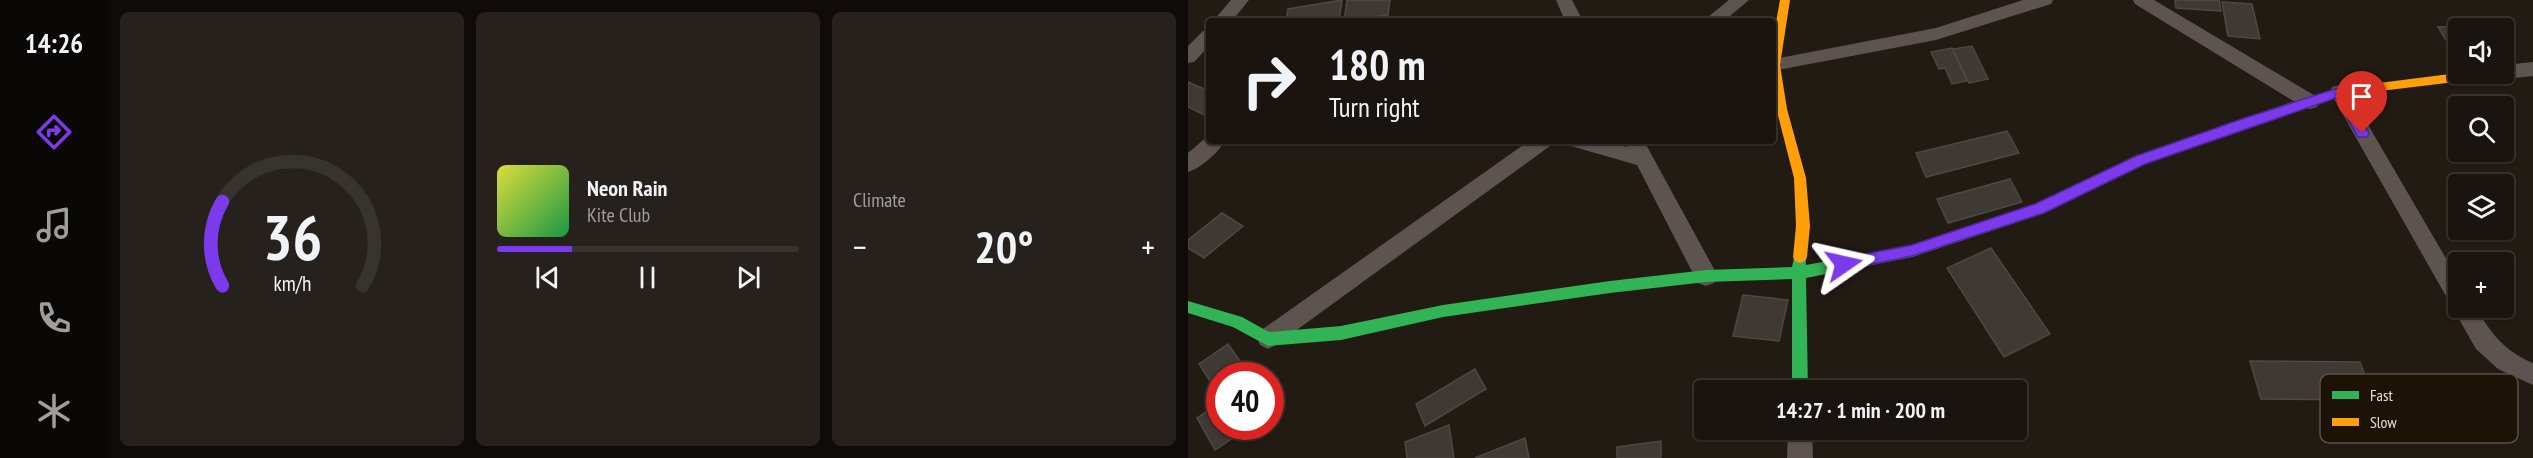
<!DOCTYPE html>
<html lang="en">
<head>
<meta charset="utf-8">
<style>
	:root { --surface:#19140f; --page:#26211d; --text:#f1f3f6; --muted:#9f9e9e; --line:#37332f; --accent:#7c3aed }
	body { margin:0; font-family:"PT Sans Narrow",sans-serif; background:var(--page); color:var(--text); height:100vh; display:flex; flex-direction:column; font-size:22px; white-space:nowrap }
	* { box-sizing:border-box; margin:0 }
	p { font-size:20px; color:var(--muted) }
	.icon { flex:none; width:33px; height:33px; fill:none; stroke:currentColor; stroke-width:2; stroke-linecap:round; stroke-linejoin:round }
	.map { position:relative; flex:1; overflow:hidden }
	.panel { display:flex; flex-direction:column; gap:12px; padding:12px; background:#0e0b08; width:1080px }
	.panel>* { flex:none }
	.hud { position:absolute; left:18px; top:18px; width:570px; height:126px; border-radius:6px; box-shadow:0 2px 4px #0004,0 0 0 2px var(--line); background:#19140f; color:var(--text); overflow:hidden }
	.controls { position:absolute; left:1260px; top:18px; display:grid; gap:12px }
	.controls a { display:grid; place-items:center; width:66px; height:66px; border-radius:6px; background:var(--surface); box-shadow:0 2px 4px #0004,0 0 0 2px var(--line); font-size:30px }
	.speed { position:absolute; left:18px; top:362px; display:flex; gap:12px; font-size:30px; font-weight:700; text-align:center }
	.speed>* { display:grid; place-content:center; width:78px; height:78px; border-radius:50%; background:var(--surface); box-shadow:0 2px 4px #0004,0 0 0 2px var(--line); line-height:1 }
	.speed .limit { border:9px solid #d22; background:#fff; color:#111 }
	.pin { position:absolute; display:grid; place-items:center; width:51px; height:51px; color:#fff; margin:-62px -26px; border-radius:50% 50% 50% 0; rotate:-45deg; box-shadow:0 0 6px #0007 }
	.pin .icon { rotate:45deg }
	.me { position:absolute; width:66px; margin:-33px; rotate:79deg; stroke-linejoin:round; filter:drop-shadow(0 0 4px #0008) }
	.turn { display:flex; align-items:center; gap:21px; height:126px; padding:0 24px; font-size:27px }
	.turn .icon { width:78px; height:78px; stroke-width:2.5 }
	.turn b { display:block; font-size:42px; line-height:51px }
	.big { font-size:45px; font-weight:800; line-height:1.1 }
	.panel .tile { flex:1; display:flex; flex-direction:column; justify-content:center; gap:9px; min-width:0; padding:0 21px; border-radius:9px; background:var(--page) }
	.panel .dial { align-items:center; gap:0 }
	.dial svg { height:156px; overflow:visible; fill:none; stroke:var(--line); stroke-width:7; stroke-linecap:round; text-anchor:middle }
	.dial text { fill:var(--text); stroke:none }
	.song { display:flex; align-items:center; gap:18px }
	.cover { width:72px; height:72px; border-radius:9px; background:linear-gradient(135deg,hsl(60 70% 55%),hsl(140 70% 35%)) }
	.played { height:6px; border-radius:3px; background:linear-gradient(90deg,var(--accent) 25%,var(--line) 25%) }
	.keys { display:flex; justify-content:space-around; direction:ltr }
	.heat { display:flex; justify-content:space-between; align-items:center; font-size:33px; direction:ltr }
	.panel .tiles { flex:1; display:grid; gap:12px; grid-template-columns:repeat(3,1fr) }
	.trip { position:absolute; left:506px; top:380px; width:333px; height:60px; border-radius:6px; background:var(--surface); box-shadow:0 2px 4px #0004,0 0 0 2px var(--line); font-weight:800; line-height:60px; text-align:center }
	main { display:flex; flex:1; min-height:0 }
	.tabs { display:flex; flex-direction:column; width:108px; justify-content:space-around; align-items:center; background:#0a0806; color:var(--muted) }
	.tabs .icon { width:42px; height:42px }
	.tabs .selected { color:var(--accent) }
	.tabs b { font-size:27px; color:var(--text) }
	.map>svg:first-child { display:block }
	.building { fill:#3f3934; stroke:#4e4842; stroke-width:1.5 }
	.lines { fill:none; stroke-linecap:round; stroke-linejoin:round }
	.street { fill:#5d5351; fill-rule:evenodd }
	.fast { fill:#30b455; fill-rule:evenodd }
	.slow { fill:#ff9f0a; fill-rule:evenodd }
	.route { fill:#7c3aed; stroke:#51269a; stroke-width:1.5 }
	.key { fill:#1c1206; stroke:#595045; stroke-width:1.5 }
	.key-label { font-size:16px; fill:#e6dfd7 }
</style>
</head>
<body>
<main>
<nav class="tabs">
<b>14:26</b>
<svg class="icon selected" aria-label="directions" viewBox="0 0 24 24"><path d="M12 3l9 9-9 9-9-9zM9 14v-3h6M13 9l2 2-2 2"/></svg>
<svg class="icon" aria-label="music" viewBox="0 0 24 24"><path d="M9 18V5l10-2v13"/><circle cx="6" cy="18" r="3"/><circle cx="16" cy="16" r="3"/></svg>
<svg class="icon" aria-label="phone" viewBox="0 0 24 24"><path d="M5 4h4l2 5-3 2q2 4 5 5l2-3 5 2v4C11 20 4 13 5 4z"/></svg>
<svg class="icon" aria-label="climate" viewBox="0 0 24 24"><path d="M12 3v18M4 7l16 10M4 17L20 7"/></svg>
</nav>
<section class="panel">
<div class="tiles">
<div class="tile dial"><svg viewBox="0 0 100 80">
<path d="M14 69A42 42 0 1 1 86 69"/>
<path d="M14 69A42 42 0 0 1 14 26" stroke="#7c3aed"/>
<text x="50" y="56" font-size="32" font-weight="700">36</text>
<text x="50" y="72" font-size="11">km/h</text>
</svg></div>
<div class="tile">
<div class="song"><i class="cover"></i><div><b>Neon Rain</b><p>Kite Club</p></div></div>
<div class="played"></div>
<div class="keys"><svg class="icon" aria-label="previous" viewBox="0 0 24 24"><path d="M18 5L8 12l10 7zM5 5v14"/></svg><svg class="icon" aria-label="pause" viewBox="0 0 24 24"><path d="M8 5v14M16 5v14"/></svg><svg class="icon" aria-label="next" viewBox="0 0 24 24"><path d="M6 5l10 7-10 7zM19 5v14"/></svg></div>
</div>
<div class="tile"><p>Climate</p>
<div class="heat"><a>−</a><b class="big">20°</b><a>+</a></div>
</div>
</div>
</section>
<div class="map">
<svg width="1345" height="458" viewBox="0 0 1345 458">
	<rect width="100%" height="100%" fill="#211b14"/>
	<g class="building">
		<path d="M154,0L151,21H98L100,9Z"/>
		<path d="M159,0H202L200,15L156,21Z"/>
		<path d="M987,0H1031L1033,11L988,8Z"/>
		<path d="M1034,2L1064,4L1072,39L1040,36Z"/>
		<path d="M1276,26L1277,28H1270V60L1250,27Z"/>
		<path d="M784,46L800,79L781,83L765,49Z"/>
		<path d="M764,48L779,81L764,84L757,68L751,69L743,52Z"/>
		<path d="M0,82L21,91V117L0,107Z"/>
		<path d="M819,131L831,153L738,177L728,153Z"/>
		<path d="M822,179L834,202L760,223L749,199Z"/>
		<path d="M34,213L55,226L16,258L0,248V240Z"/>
		<path d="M803,248L862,334L816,357L759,268Z"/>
		<path d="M555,295L600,300L591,341L545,336Z"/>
		<path d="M40,344L57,368L47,375H32V385L27,389L11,364Z"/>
		<path d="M1062,361L1172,362L1186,400L1073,399Z"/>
		<path d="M287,369L298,389L237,426L228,404Z"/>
		<path d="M32,403V426H63L27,450L9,418Z"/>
		<path d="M261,425L266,458H219L217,442Z"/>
		<path d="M568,429H594L593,434L568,431Z"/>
		<path d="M337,438L341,458H287Z"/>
		<path d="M473,441V458H429V447Z"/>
	</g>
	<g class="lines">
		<g class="street">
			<path d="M43,0H61L44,21H25Z"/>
			<path d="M368,0H384L395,21H377Z"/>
			<path d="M541,0H561L536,21H515Z"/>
			<path d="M835,0H865L863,4L748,40L585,71L586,59L748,28Z"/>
			<path d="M945,0H966L1129,97L1131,102L1129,107L1122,109L1115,107L947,4Z"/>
			<path d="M21,29V46L6,62L0,63V46L15,31Z"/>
			<path d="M1345,62V76L1316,79L1308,74H1316V65Z"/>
			<path d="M1151,85L1158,87L1270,279V308H1288C1303,333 1316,351 1345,363V385L1310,369L1288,349L1142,92L1144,87Z"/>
			<path d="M21,135V141H37C30,153 13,168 0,172V153Z"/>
			<path d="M341,141H365L362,146L88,345L80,349L72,345L69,338L72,331Z"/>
			<path d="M380,141H418L439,147L436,141H456L526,269L529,276L526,283L518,286L510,283L449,165L383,146Z"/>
			<path d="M600,429H624L625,458H599Z"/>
		</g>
		<path class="fast" d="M1104,102L1110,107L1108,110L957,164L857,213L724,257L618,278L620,390H604V279L518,282L422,293L255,317L153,340L80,346L45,327L0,313V301L54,317L81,332L153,326L255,305L422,281L518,270L604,267L607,253L612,251L617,253L618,265L724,245L848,205L949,156Z"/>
		<g class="slow">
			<path d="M592,0H602L592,65L599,109L618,178L622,226L619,257L617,261L612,263L607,261L605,257L608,226L606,178L585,96V38Z"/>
			<path d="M1270,73L1306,74L1300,78L1151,96L1104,112L1098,107L1100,104L1151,88Z"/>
		</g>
	</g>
	<path class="route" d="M1150,88L1155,89L1179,130L1181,133L1179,137H1170L1148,98L957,164L856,213L724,256L656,270L651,268L649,264L651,260L656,258L724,245L847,204L948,156L1054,119Z"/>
	<rect x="1132" y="374" width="198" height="69" rx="9" class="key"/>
	<rect x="1144" y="391" width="27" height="8" fill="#30b455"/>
	<rect x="1144" y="418" width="27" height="8" fill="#ff9f0a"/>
	<g class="key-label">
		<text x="1182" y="401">Fast</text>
		<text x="1182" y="428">Slow</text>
	</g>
</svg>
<div class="controls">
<a><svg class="icon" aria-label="sound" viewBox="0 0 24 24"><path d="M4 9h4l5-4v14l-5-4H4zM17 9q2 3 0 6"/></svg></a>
<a><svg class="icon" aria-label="search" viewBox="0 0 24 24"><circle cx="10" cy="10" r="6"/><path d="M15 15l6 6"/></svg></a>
<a><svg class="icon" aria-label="layers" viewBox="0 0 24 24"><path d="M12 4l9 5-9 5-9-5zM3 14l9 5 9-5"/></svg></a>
<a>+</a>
</div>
<div class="speed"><div class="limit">40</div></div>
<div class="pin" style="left:1174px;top:133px;background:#d93025"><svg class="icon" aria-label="arrive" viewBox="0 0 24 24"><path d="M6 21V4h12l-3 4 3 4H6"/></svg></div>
<svg class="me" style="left:656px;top:264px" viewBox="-20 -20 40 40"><path d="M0-17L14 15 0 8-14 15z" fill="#7c3aed" stroke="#fff" stroke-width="4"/></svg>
<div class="trip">14:27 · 1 min · 200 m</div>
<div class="hud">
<div class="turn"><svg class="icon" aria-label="right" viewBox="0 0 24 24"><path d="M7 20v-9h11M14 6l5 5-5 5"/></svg><div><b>180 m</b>Turn right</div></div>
</div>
</div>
</main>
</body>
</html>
